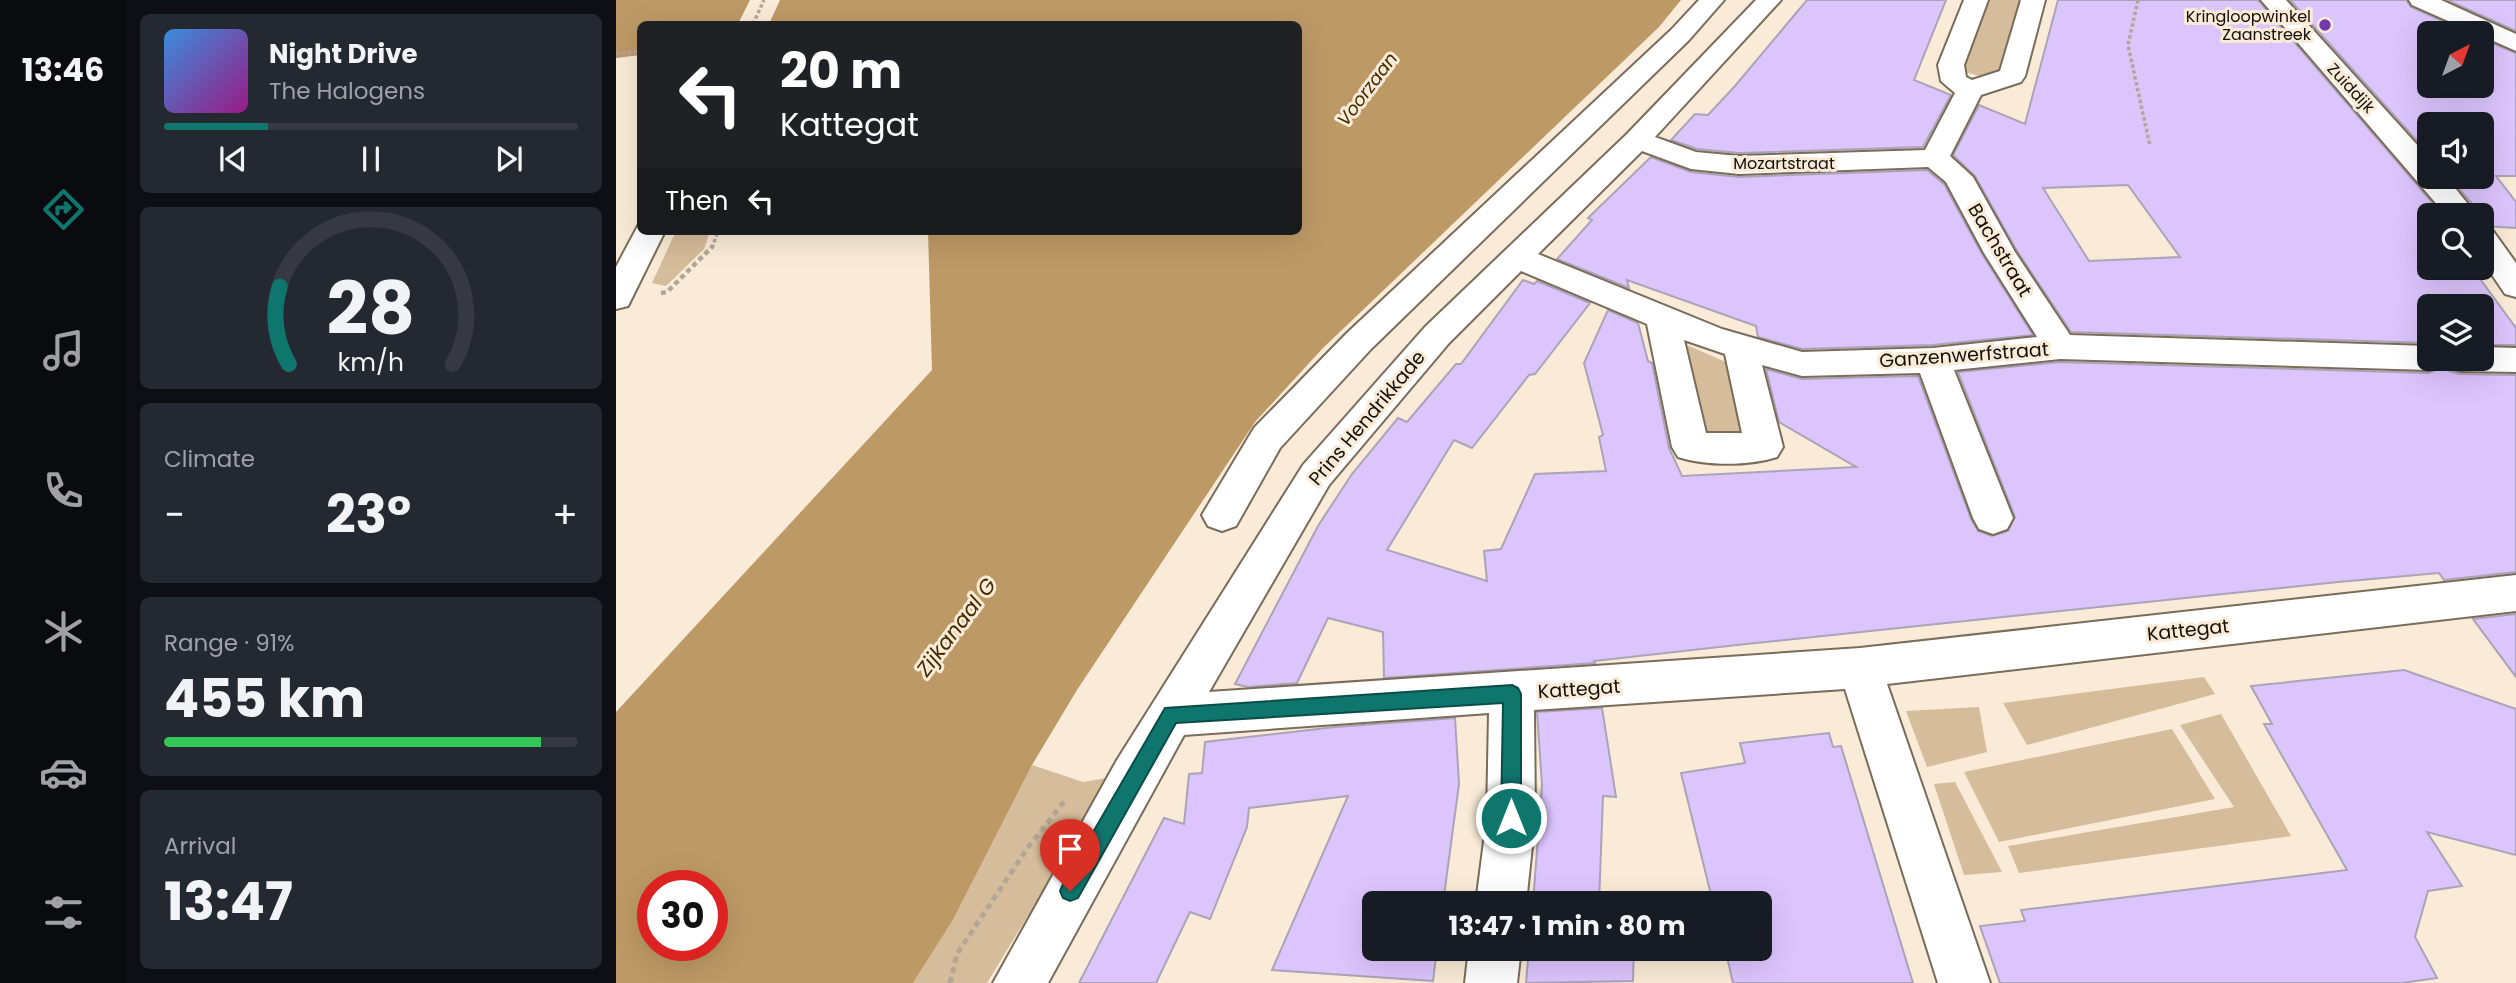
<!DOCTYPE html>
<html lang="en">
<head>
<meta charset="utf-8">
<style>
	:root { --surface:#171b24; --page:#242831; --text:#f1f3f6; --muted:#9ea1a6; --line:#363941; --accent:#0f766e }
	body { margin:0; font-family:Poppins,sans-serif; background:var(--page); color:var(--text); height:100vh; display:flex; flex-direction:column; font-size:26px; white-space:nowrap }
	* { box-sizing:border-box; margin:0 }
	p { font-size:23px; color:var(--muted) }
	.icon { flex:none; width:38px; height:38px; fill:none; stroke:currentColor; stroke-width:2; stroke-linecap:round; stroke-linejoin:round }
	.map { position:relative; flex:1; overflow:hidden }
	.drawer { display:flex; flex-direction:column; gap:14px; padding:14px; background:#0d0f14; width:490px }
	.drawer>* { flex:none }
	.hud { position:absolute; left:21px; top:21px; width:665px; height:214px; border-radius:10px; box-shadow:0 7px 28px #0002; background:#202124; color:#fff; overflow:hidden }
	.needle { width:46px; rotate:41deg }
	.buttons { position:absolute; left:1801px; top:21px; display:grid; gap:14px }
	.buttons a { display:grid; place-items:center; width:77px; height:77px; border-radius:10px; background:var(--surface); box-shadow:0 7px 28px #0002; font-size:35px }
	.speed { position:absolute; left:21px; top:870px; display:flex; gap:14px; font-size:35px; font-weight:700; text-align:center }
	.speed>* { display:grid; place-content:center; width:91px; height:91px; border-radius:50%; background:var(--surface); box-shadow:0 7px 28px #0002; line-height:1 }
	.speed .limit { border:10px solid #d22; background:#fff; color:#111 }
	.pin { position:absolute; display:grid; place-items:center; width:60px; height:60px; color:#fff; margin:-72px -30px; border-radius:50% 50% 50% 0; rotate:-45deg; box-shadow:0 0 7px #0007 }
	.pin .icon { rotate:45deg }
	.me { position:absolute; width:77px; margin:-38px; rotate:0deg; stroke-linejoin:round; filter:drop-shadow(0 0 5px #0008) }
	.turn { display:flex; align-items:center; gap:24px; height:147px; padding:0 28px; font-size:32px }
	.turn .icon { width:91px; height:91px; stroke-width:2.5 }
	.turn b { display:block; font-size:49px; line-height:60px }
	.then { display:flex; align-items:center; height:66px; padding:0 28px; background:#0003; gap:14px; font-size:26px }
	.big { font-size:52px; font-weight:700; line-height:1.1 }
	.drawer .widget { flex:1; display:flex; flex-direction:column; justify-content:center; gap:10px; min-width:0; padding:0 24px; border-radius:10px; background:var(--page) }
	.drawer .dial { align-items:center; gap:0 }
	.dial svg { height:182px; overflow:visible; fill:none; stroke:var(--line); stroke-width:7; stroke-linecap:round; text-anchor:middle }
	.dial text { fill:var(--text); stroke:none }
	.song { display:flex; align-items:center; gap:21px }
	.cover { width:84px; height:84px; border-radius:10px; background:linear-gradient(135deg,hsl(210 70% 55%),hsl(310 70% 35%)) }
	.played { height:7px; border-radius:4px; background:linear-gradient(90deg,var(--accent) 25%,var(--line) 25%) }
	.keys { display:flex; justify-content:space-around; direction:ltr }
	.heat { display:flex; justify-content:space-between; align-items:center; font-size:38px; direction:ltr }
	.charge { height:10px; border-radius:5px; background:linear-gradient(90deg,#34c759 91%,var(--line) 0) }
	.trip { position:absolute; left:746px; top:891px; width:410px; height:70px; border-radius:10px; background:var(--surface); box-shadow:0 7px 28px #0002; font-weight:700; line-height:70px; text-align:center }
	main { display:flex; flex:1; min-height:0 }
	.tab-bar { display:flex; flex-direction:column; width:126px; justify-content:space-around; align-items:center; background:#090b0e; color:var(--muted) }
	.tab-bar .icon { width:49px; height:49px }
	.tab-bar .active { color:var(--accent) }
	.tab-bar b { font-size:32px; color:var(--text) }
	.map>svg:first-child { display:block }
	.green { fill:#d5bc9a }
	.water { fill:#bd9966; fill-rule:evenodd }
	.pier { fill:#f9ebd7 }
	.building { fill:#dcc5fd; stroke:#aba3b7; stroke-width:2; fill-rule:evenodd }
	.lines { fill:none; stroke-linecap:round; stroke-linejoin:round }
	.minor-casing { stroke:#796c5b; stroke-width:4 }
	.path-far2 { stroke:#b2a797; stroke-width:3.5; stroke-dasharray:3.5 2.5; stroke-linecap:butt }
	.path-far1 { stroke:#b2a797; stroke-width:4.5; stroke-dasharray:5 3.5; stroke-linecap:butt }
	.path { stroke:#b2a797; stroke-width:5; stroke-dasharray:6 4.5; stroke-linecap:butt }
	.minor { fill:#fff; fill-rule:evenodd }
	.route { fill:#0f766e; stroke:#0a4d48; stroke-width:2 }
	.poi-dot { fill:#7439af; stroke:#f9ebd7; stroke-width:2.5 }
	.labels { text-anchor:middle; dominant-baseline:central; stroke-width:6; stroke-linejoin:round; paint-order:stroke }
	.far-poi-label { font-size:16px; fill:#151009; stroke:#f9ebd7; text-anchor:end }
	.far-street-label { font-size:16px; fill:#151009; stroke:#f9ebd7 }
	.far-water-label { font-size:18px; font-style:italic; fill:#452c00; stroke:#f9ebd7 }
	.street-label { font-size:19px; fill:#151009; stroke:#f9ebd7 }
	.water-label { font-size:21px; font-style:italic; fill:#452c00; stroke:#f9ebd7 }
</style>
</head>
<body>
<main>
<nav class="tab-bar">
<b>13:46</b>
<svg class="icon active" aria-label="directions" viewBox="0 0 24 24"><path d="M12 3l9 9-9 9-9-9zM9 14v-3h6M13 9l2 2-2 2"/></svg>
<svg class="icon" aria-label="music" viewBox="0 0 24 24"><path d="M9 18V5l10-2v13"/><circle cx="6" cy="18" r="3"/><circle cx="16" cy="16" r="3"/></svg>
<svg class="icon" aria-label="phone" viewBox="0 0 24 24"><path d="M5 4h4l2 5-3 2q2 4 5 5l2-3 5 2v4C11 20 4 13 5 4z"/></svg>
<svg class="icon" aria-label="climate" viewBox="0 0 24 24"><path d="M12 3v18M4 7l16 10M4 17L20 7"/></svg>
<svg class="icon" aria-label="car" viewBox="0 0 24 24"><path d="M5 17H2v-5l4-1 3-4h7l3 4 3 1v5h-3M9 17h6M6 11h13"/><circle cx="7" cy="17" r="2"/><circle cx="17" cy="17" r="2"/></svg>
<svg class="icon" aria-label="filters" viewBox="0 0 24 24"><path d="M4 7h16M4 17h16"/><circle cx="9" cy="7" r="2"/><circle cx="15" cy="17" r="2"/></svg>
</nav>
<section class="drawer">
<div class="widget">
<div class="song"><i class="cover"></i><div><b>Night Drive</b><p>The Halogens</p></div></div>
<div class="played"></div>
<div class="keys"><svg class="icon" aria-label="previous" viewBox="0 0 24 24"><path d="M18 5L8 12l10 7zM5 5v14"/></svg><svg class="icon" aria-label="pause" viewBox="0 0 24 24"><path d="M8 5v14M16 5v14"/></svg><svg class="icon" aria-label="next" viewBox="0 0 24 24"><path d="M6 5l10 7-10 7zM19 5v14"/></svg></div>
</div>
<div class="widget dial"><svg viewBox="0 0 100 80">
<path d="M14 69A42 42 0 1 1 86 69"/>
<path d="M14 69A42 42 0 0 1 10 35" stroke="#0f766e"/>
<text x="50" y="56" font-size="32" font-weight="700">28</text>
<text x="50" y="72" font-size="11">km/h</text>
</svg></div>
<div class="widget"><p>Climate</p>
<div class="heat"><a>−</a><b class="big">23°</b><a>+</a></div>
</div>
<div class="widget"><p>Range · 91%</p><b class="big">455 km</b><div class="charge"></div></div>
<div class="widget"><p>Arrival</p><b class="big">13:47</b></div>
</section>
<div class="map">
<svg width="1900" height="983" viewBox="0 0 1900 983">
	<rect width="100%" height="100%" fill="#f9ebd7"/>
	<g class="green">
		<path d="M1368,0H1406L1383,70L1372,78L1345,71Z"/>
		<path d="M60,231H94L88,249L50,286L36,283Z"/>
		<path d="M1057,339L1121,367L1140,438L1083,439Z"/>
		<path d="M1588,677L1599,694L1411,745L1387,703Z"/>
		<path d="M1363,707L1371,752L1311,767L1290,711Z"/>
		<path d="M1605,714L1675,836L1403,873L1392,846L1618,807L1564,725Z"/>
		<path d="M1556,729L1599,799L1383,842L1348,772Z"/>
		<path d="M416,765L467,782L496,777L371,983H297L337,920Z"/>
		<path d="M1339,782L1386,872L1348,875L1318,784Z"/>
	</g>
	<path class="water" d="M0,0H1065L1043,27L706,349L639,422L461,690L416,765L337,920L297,983H0V712L316,370L312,231H682V24H24V55L0,58ZM37,886H96V945H37Z"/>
	<path class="pier" d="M134,0H164L153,24H122Z"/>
	<g class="building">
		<path d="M1191,0H1330L1298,80L1335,95L1307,147L1123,153L1081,149L1055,140L1079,114L1092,115L1119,86Z"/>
		<path d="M1442,0H1642L1827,215H1813V268H1856L1900,328V345H1866V306H1813V343L1455,332L1401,251L1359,176L1337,155L1363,105L1409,124ZM1512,185L1564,257L1473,261L1427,188Z"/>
		<path d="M1674,0H1790L1795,7L1853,33H1813V86H1866V39L1900,53V176H1880L1900,202V228L1866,226V215L1833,177H1866V124H1813V154Z"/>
		<path d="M1831,0H1900V31Z"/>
		<path d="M1035,157L1075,172L1123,177L1311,170L1328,184L1366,254L1417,335L1317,345L1186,349L1142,337L1140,326L1011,280L1013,288L941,259L976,220L972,218Z"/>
		<path d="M907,280L918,284L921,281L974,303L919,374L913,375L856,448L838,440L771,550L871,581L868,551L885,549L919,474L990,471L983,437L987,435L968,363L992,310L1022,323L1032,361L1036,363L1053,448L1066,476L1240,467L1163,422L1150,369L1186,379L1302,376L1355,519L1362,531L1376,536L1392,531L1399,517L1342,372L1444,362L1813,373L1829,366L1832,371L1844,374L1900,375V572L1828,580L1823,573L1722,582L1130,644L978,661L979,663L768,678L767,632L712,618L681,683L632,687L619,684L702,526L736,474L782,418L791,422L840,364H845Z"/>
		<path d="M1900,614V677L1857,619Z"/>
		<path d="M1788,670L1900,709V855L1811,832L1846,886L1812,891L1799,937L1821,978L1786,983H1384L1364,926L1409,921L1405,910L1731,870L1648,724H1656L1635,686Z"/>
		<path d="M986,708L1000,797L987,796L983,903H917L926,785L921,712Z"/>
		<path d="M839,718L843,784L827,903H758V948H821L817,981L656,970L732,796L633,808L631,827L594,919L574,912L540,983H463L548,818L568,824L573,774L586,773L589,742L719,727Z"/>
		<path d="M1213,733L1217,747L1225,746L1297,983H1117L1109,948H1143V903H1097L1065,773L1129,763L1124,743Z"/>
		<path d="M913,948H1018L1017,981L910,983Z"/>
	</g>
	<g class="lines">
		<g class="minor-casing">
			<g id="minor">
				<path d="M1083,0H1108L1073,40L755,349L664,448L620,526L606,531L592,526L586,515L638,428L731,333L1055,30Z"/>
				<path d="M1140,0H1165L1039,137L1080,152L1123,156L1309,150L1339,93L1325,81L1322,65L1348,0H1372L1348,65L1350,77L1356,80L1384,71L1405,0H1429L1409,76L1405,82L1365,95L1334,156L1357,177L1399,252L1454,335L1813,346V359H1866V347L1900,348V372L1845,371L1833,368L1829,361L1825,367L1813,370L1444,359L1338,370L1397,518L1391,529L1377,534L1363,529L1357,518L1304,373L1186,376L1146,365L1167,447L1161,457C1134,466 1089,466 1062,457L1056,447L1031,324L905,271L833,343L713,485L593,692L1244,648L1900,575V611L1271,684L1374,983H1322L1229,689L918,710L919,818L910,903H860L871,818L873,713L568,735L432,983H377L501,760L687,465L809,327L1011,134ZM1026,151L1075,169L1123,174L1312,167L1330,182L1368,253L1421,337L1317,348L1186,352L1106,329L922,254ZM1068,340L1109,354L1126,433H1090Z"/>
				<path d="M1645,0H1670L1813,158V177H1830L1861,215H1830Z"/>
				<path d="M1793,0H1825L1900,34V51L1796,5Z"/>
				<path d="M23,224L24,231H49L12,306L0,309V267Z"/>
				<path d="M1866,228L1877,231L1900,263V297L1889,294L1866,260Z"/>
				<path d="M853,948H905L901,983H849Z"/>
			</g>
		</g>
		<g class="path-far2">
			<path d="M1522,0L1512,45L1534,146"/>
			<path d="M137,24L148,0"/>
			<path d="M0,54L24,51"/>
			<path d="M96,248L102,231"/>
		</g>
		<path class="path-far1" d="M45,293L51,292L97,246"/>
		<path class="path" d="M334,983L341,954L413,846L450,799"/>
		<use href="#minor" class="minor"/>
	</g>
	<path class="route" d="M896,685L902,688L905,694V818L902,825L895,828L888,825L885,818L887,703L560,723L462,898L454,901L447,898L444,891L447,884L549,708Z"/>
	<circle class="poi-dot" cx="1709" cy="25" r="7"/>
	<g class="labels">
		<g class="far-poi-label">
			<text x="1695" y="16">Kringloopwinkel<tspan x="1695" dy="18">Zaanstreek</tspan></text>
		</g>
		<g class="far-street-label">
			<text transform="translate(1735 88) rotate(47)">Zuiddijk</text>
			<text x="1168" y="163">Mozartstraat</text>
		</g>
		<g class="far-water-label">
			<text transform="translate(751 89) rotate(-53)">Voorzaan</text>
		</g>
		<g class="street-label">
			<text transform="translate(1384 250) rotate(59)">Bachstraat</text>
			<text transform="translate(1348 355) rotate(-4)">Ganzenwerfstraat</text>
			<text transform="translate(751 418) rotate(-50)">Prins Hendrikkade</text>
			<text transform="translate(1572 630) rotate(-6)">Kattegat</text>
			<text transform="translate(963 689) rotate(-4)">Kattegat</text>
		</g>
		<g class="water-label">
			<text transform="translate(340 627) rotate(-53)">Zijkanaal G</text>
		</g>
	</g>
</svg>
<div class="buttons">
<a><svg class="needle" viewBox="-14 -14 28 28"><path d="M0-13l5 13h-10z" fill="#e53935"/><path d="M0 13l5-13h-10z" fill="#9ea1a6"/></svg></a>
<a><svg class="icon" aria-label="sound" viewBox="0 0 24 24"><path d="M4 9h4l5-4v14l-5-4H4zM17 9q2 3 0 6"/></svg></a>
<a><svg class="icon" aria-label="search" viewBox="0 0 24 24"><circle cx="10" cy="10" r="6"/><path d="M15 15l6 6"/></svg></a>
<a><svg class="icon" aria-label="layers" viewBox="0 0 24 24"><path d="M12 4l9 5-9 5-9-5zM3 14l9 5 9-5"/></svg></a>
</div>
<div class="speed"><div class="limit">30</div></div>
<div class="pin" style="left:454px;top:891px;background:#d93025"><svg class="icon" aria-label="arrive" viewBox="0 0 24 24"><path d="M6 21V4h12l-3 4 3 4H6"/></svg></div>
<svg class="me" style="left:895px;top:818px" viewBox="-20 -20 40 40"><circle r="17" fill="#0f766e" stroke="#fff" stroke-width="3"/><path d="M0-11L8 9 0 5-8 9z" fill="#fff"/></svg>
<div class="trip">13:47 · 1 min · 80 m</div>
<div class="hud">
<div class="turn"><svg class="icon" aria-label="left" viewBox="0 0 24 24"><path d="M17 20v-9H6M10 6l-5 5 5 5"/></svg><div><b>20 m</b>Kattegat</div></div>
<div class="then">Then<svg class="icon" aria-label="left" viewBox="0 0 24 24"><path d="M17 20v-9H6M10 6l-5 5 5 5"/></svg></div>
</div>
</div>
</main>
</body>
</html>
